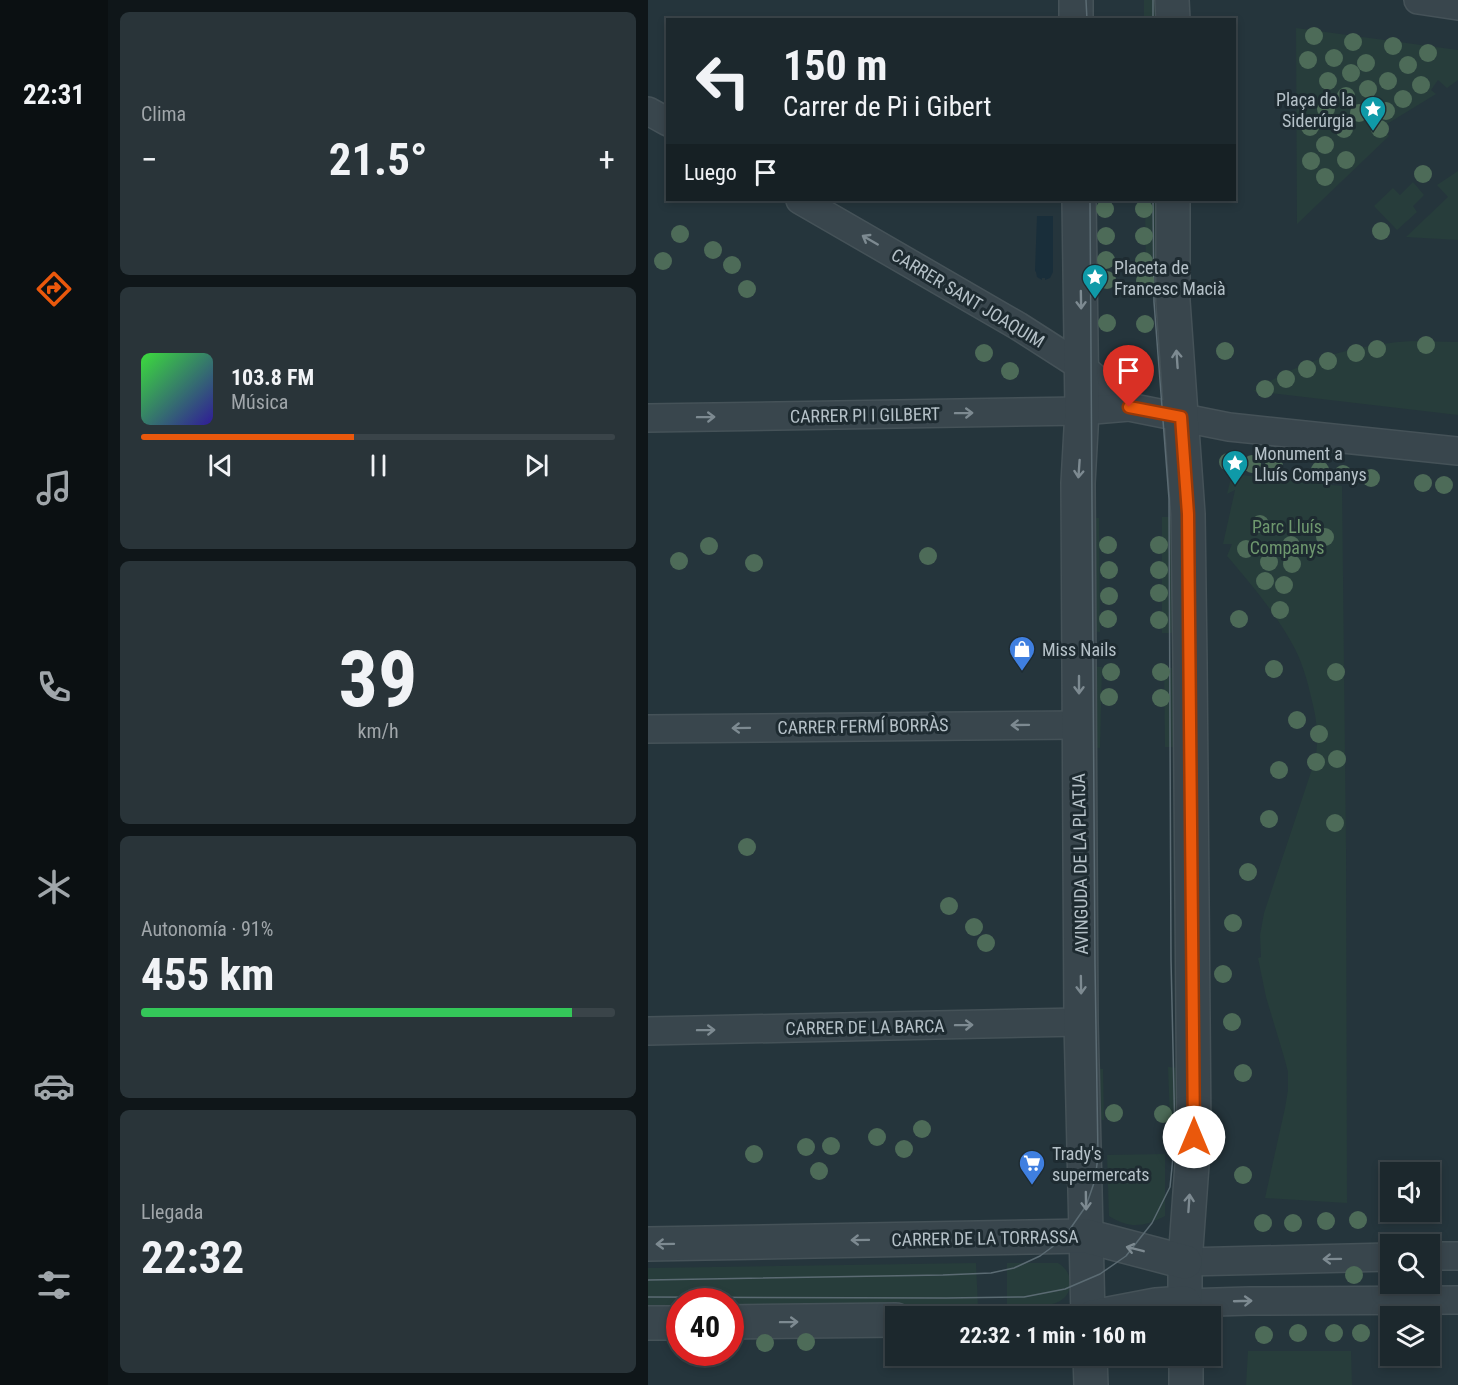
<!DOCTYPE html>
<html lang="es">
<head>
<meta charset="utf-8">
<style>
	:root { --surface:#1c282d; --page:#293439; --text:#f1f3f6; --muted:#a0a6aa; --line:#3a4449; --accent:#ea580c }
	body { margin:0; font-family:"Roboto Condensed",sans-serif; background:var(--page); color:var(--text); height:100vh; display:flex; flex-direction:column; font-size:22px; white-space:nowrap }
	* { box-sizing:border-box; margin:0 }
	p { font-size:20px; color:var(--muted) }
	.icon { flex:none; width:33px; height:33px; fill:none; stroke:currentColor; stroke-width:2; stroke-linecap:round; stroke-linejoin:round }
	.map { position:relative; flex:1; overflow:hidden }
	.drawer { display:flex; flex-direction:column; gap:12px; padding:12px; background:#0f1619; width:540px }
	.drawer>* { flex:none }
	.guide { position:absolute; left:18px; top:18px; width:570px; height:183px; border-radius:0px; box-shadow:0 3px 9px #0003,0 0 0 2px var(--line); background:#1c282d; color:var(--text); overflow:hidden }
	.buttons { position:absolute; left:732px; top:1162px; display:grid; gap:12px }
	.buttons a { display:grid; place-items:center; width:60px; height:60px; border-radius:0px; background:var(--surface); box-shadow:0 3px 9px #0003,0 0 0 2px var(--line); font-size:30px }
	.speed { position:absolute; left:18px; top:1288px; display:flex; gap:12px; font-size:30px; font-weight:700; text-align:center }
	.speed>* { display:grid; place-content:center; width:78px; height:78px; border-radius:50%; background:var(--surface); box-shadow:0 3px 9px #0003,0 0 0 2px var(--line); line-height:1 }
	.speed .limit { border:9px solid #d22; background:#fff; color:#111 }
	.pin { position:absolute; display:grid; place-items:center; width:51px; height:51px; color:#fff; margin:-62px -26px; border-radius:50% 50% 50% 0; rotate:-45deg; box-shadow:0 0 6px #0007 }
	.pin .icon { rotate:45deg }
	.me { position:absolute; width:66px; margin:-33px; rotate:0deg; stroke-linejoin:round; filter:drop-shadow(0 0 4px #0008) }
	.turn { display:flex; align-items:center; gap:21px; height:126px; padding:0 18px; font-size:27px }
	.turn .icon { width:78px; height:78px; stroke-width:2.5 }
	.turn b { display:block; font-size:42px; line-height:51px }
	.then { display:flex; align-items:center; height:57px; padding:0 18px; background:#0003; gap:12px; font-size:22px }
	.big { font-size:45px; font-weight:700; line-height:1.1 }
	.drawer .card { flex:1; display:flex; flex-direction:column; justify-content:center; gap:9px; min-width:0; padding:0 21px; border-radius:9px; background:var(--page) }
	.drawer .dial { align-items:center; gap:0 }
	.dial b { font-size:78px; line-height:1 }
	.song { display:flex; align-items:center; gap:18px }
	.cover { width:72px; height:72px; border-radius:9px; background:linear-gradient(135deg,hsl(120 70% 55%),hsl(250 70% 35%)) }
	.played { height:6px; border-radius:3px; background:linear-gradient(90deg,var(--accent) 45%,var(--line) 45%) }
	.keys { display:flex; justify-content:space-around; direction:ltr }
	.heat { display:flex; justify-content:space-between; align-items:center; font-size:33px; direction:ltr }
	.charge { height:9px; border-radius:4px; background:linear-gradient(90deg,#34c759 91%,var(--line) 0) }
	.trip { position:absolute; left:237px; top:1306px; width:336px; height:60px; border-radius:0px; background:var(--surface); box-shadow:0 3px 9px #0003,0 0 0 2px var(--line); font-weight:700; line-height:60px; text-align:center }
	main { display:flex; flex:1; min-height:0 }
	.tabs { display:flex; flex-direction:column; width:108px; justify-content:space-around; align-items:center; background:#0b1012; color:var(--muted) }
	.tabs .icon { width:42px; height:42px }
	.tabs .selected { color:var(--accent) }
	.tabs b { font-size:27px; color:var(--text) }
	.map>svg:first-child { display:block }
	.green { fill:#273d3b }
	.water { fill:#192e3a }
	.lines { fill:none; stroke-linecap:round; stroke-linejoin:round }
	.minor-casing { stroke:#455258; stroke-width:30 }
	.tertiary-casing { stroke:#455258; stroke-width:36 }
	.minor { stroke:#39464d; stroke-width:27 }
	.tertiary { stroke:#39464d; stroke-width:33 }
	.tram { stroke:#5b6b73; stroke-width:1.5 }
	.tree { fill:#4d6b58 }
	.oneway { stroke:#7d8a91 }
	.route-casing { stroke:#983908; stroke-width:15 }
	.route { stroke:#ea580c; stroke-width:10 }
	.labels { text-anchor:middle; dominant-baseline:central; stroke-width:6; stroke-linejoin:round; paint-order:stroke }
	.poi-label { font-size:18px; fill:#b5c1c8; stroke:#1e2b31; text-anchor:start }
	.street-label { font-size:18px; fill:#b5c1c8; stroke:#1e2b31 }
	.park-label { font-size:18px; fill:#6e976e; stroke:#1e2b31 }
</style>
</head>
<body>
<main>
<nav class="tabs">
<b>22:31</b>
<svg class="icon selected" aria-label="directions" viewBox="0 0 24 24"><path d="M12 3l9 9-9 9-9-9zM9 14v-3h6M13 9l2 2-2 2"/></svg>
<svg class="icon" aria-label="music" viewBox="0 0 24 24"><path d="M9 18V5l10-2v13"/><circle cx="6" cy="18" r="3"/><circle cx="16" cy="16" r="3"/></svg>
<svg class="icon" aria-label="phone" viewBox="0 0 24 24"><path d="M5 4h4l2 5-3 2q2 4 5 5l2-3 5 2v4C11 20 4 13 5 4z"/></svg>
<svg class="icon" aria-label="climate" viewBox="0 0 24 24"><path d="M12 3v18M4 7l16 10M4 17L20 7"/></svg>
<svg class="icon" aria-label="car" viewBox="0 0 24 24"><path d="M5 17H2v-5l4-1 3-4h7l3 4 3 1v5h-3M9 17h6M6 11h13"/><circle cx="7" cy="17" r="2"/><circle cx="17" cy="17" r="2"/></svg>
<svg class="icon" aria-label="filters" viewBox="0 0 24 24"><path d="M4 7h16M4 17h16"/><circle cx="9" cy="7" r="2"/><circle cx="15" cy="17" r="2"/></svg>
</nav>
<section class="drawer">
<div class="card"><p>Clima</p>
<div class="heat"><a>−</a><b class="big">21.5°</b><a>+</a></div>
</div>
<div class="card">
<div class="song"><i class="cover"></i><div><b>103.8 FM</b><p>Música</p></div></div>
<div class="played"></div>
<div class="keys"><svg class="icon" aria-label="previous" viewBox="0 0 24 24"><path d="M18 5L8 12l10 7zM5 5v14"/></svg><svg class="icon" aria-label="pause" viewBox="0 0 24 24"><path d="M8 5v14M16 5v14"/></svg><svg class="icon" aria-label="next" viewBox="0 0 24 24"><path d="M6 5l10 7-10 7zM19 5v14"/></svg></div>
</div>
<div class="card dial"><b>39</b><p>km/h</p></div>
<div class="card"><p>Autonomía · 91%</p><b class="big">455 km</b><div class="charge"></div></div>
<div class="card"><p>Llegada</p><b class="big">22:32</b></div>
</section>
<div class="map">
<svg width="810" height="1385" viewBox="0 0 810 1385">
	<rect width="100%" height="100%" fill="#25353c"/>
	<g class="green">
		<rect x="496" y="0" width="16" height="19"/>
		<path d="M648,28L810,50V80L799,88L790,80L783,90L788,94L734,127L741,136L649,224Z"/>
		<path d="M810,171V240L758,237L800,197L789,185Z"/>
		<path d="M765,182L776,195L765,206L769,212L749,230L726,206L745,188L752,195Z"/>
		<path d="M497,200H513L514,286L498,287Z"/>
		<path d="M763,341L810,342V415L605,391C618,384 631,375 646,369C683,352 722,344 763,341Z"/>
		<path d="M584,474L694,486L698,848L699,1203L617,1198L637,1108L640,1090V1072L636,1057L618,997L610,958L613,957L612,935L616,913L667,760C671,740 669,720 664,701C660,683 655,665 647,649C631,617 602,583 579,556L584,544H575L587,490L579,494Z"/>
		<path d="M514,517H529L531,633H514Z"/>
		<path d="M437,518H451L452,632L437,631Z"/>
		<path d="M438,666L454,667L452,748L439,747Z"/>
		<path d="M516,668H530L531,747H517Z"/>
		<path d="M520,1067L533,1068V1119H522Z"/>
		<path d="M443,1068L455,1069L456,1120L445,1119Z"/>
		<path d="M517,1154V1216C496,1227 481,1229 461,1216L459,1155Z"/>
		<path d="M328,1263L330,1307L83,1310L82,1302H32L31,1310H0V1268Z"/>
		<path d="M359,1263H410C417,1267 422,1274 422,1282C423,1313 379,1305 359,1306Z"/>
		<path d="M600,1351H703L704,1385H598Z"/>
	</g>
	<path class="water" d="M389,216H405V272L402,278L397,280V278H394V280L389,277L388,272L387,271Z"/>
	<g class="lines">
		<g class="minor-casing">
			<g id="minor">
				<path d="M770,0L810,6"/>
				<path d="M0,111L20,122"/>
				<path d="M152,200L370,326L434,367L481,407"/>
				<path d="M0,418L434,411L481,407L581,427L810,451"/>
				<path d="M0,729L431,725"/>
				<path d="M0,1031L433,1022"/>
				<path d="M782,1256H810"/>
				<path d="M537,1262L742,1257"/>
				<path d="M536,1303L601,1301L810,1300"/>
			</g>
		</g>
		<g class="tertiary-casing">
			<g id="tertiary">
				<path d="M428,0V20"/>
				<path d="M524,0L525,20"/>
				<path d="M431,200L434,411L430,483L432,851L433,1022L440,1317"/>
				<path d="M525,200V301L540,514L542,663L546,1137L537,1262V1317"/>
				<path d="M0,1244L438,1236L537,1262"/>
				<path d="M445,1317L508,1305L536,1303"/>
				<path d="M82,1322L248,1320"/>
				<path d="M0,1323H32"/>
				<path d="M442,1356L443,1385"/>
				<path d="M538,1356V1385"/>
			</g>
		</g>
		<use href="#minor" class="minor"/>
		<use href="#tertiary" class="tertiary"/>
		<g class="tram">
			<path d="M438,0L439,20"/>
			<path d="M505,0V20"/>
			<path d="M0,1280L295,1275L343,1273L366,1268L392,1256L415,1239L438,1206L447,1180L450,1156L447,964L442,200"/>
			<path d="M0,1297L298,1298L376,1297L417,1289L452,1274L478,1256L504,1223L522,1187L527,1137L523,960L521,499L506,302L505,200"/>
		</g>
	</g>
	<g class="tree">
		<circle cx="666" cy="36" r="9"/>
		<circle cx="705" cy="42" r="9"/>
		<circle cx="745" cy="46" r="9"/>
		<circle cx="780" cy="53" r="9"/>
		<circle cx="686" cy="58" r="9"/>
		<circle cx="660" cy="60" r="9"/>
		<circle cx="718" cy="63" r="9"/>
		<circle cx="760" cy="65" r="9"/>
		<circle cx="703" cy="73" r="9"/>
		<circle cx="680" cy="81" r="9"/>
		<circle cx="740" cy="81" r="9"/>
		<circle cx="773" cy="85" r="9"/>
		<circle cx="720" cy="89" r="9"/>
		<circle cx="698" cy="96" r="9"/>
		<circle cx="755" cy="99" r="9"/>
		<circle cx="678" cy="109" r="9"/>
		<circle cx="738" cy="111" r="9"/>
		<circle cx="711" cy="113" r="9"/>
		<circle cx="662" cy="127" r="9"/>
		<circle cx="696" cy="129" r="9"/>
		<circle cx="732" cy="129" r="9"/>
		<circle cx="677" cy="145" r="9"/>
		<circle cx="698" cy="160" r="9"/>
		<circle cx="663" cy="161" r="9"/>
		<circle cx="775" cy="174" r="9"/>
		<circle cx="677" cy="177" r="9"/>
		<circle cx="457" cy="209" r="9"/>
		<circle cx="496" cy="209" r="9"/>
		<circle cx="733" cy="231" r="9"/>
		<circle cx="32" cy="234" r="9"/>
		<circle cx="458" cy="236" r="9"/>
		<circle cx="496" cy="236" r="9"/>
		<circle cx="65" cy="250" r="9"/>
		<circle cx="458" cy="260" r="9"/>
		<circle cx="15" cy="261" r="9"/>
		<circle cx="496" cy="261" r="9"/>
		<circle cx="84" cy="265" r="9"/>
		<circle cx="459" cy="280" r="9"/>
		<circle cx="497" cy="281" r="9"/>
		<circle cx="99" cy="289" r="9"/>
		<circle cx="459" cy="323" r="9"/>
		<circle cx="497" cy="324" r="9"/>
		<circle cx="778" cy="345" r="9"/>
		<circle cx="729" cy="349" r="9"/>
		<circle cx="577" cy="351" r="9"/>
		<circle cx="336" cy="353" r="9"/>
		<circle cx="708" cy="353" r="9"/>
		<circle cx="680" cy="361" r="9"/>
		<circle cx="659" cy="369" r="9"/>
		<circle cx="362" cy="371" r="9"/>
		<circle cx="638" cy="379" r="9"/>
		<circle cx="617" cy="389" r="9"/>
		<circle cx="580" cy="462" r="9"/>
		<circle cx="604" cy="464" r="9"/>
		<circle cx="626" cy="466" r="9"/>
		<circle cx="672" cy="470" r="9"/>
		<circle cx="695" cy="474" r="9"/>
		<circle cx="723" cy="478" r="9"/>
		<circle cx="775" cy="483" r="9"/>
		<circle cx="796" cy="485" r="9"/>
		<circle cx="612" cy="524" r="9"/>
		<circle cx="677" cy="537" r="9"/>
		<circle cx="460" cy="545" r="9"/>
		<circle cx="511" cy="545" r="9"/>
		<circle cx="643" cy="545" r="9"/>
		<circle cx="61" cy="546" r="9"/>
		<circle cx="598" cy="549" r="9"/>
		<circle cx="280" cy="556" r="9"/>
		<circle cx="31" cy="561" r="9"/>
		<circle cx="621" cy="562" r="9"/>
		<circle cx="106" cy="563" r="9"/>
		<circle cx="644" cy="564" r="9"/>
		<circle cx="461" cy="570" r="9"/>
		<circle cx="511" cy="570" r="9"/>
		<circle cx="617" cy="581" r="9"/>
		<circle cx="636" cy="585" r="9"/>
		<circle cx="511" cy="593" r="9"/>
		<circle cx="461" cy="596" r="9"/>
		<circle cx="632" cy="610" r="9"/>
		<circle cx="460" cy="619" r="9"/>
		<circle cx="591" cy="619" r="9"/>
		<circle cx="511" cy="620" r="9"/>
		<circle cx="626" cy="669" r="9"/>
		<circle cx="463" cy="672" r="9"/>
		<circle cx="513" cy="672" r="9"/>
		<circle cx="688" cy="672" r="9"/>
		<circle cx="461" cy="697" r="9"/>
		<circle cx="513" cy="698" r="9"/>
		<circle cx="649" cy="720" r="9"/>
		<circle cx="671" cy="734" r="9"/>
		<circle cx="689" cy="759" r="9"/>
		<circle cx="668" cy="762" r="9"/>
		<circle cx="631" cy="770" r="9"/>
		<circle cx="621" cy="819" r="9"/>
		<circle cx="687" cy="823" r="9"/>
		<circle cx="99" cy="847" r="9"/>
		<circle cx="600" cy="872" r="9"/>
		<circle cx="301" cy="906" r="9"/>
		<circle cx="585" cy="923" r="9"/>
		<circle cx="326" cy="927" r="9"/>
		<circle cx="338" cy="943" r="9"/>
		<circle cx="575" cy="974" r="9"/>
		<circle cx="584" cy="1022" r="9"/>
		<circle cx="595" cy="1073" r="9"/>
		<circle cx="466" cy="1113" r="9"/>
		<circle cx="515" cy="1114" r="9"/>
		<circle cx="274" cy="1129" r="9"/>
		<circle cx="229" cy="1137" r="9"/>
		<circle cx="183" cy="1146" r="9"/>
		<circle cx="158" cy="1147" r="9"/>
		<circle cx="256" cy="1149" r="9"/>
		<circle cx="106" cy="1154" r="9"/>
		<circle cx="171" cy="1171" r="9"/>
		<circle cx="595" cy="1175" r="9"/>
		<circle cx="710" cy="1220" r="9"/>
		<circle cx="678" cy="1221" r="9"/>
		<circle cx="615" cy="1223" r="9"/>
		<circle cx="645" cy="1223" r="9"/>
		<circle cx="706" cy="1275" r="9"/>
		<circle cx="650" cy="1333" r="9"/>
		<circle cx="686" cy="1333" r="9"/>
		<circle cx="713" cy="1333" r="9"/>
		<circle cx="616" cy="1335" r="9"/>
		<circle cx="158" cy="1342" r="9"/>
		<circle cx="117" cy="1343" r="9"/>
	</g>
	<defs><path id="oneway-shaft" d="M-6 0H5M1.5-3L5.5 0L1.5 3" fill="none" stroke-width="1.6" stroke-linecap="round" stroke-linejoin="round" transform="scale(1.5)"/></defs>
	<g class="oneway">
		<use href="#oneway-shaft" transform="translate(222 240) rotate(-150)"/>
		<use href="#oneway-shaft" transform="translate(433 300) rotate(89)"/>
		<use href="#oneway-shaft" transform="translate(529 359) rotate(-94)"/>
		<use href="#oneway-shaft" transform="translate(316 413) rotate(-1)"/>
		<use href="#oneway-shaft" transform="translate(58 417) rotate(-1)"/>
		<use href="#oneway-shaft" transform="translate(431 469) rotate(94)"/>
		<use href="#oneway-shaft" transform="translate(431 685) rotate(90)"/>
		<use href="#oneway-shaft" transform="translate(372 725) rotate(179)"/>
		<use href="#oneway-shaft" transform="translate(93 728) rotate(179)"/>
		<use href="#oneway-shaft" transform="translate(433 985) rotate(89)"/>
		<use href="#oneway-shaft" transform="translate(316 1025) rotate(-1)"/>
		<use href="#oneway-shaft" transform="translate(58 1030) rotate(-1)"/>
		<use href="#oneway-shaft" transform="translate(438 1201) rotate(89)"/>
		<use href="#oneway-shaft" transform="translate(541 1203) rotate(-86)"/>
		<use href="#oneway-shaft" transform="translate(212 1240) rotate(179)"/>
		<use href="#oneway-shaft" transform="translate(17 1244) rotate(179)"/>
		<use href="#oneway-shaft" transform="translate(487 1249) rotate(-166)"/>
		<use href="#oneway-shaft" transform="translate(684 1259) rotate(179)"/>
		<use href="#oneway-shaft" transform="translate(595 1301) rotate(-2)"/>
		<use href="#oneway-shaft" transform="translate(141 1322) rotate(-1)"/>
	</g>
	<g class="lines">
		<g class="route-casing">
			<path id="route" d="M481,407L533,417L540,514L546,1137"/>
		</g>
		<use href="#route" class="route"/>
	</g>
	<defs>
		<g id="sight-pin" transform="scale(1.35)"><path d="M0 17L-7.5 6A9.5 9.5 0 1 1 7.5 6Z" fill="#0f9aa8" stroke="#1e2b31"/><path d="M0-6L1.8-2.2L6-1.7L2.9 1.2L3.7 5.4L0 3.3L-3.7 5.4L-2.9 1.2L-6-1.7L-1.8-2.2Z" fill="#fff"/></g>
		<g id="shop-pin" transform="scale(1.35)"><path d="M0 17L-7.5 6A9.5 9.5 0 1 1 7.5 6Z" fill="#3f7fe0" stroke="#1e2b31"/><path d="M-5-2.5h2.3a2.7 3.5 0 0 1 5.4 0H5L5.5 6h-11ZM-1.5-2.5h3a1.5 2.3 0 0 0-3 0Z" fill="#fff"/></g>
		<g id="supermarket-pin" transform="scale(1.35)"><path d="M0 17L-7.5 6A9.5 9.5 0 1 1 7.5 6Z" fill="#3f7fe0" stroke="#1e2b31"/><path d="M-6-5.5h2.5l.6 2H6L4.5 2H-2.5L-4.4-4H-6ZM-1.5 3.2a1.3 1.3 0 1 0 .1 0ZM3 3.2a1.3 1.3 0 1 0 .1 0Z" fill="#fff"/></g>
	</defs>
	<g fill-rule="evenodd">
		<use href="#sight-pin" x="725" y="109"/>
		<use href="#sight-pin" x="447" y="277"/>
		<use href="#sight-pin" x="587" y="463"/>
		<use href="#shop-pin" x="374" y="649"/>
		<use href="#supermarket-pin" x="384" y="1163"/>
	</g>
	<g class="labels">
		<g class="poi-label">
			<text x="706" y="99" text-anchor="end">Plaça de la<tspan x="706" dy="21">Siderúrgia</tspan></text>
			<text x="466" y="267">Placeta de<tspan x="466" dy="21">Francesc Macià</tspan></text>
			<text x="606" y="453">Monument a<tspan x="606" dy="21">Lluís Companys</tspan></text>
			<text x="394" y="649">Miss Nails</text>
			<text x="404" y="1153">Trady's<tspan x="404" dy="21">supermercats</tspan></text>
		</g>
		<g class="street-label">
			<text transform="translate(320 298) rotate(31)">CARRER SANT JOAQUIM</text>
			<text transform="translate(217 415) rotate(-1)">CARRER PI I GILBERT</text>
			<text transform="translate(215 726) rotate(-1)">CARRER FERMÍ BORRÀS</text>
			<text transform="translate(432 864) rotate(-91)">AVINGUDA DE LA PLATJA</text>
			<text transform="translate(217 1027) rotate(-1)">CARRER DE LA BARCA</text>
			<text transform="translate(337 1238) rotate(-1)">CARRER DE LA TORRASSA</text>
		</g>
		<g class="park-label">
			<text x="639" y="526">Parc Lluís<tspan x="639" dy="21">Companys</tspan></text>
		</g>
	</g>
</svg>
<div class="buttons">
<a><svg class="icon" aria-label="sound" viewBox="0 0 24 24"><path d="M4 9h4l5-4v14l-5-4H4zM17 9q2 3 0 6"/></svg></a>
<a><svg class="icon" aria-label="search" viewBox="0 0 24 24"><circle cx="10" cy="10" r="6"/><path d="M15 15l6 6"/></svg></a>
<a><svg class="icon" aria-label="layers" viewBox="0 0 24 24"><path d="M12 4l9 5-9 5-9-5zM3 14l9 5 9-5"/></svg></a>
</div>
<div class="speed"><div class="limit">40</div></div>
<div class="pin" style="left:481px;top:407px;background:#d93025"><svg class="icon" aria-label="arrive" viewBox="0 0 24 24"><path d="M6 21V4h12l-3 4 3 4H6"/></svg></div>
<svg class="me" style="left:546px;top:1137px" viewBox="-20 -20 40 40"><circle r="19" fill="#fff"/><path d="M0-13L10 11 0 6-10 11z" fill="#ea580c"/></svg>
<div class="trip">22:32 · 1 min · 160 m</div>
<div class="guide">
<div class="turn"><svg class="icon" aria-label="left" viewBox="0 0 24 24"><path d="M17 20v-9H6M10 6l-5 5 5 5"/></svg><div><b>150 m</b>Carrer de Pi i Gibert</div></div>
<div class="then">Luego<svg class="icon" aria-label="arrive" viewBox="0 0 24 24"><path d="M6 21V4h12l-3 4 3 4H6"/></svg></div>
</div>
</div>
</main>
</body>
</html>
